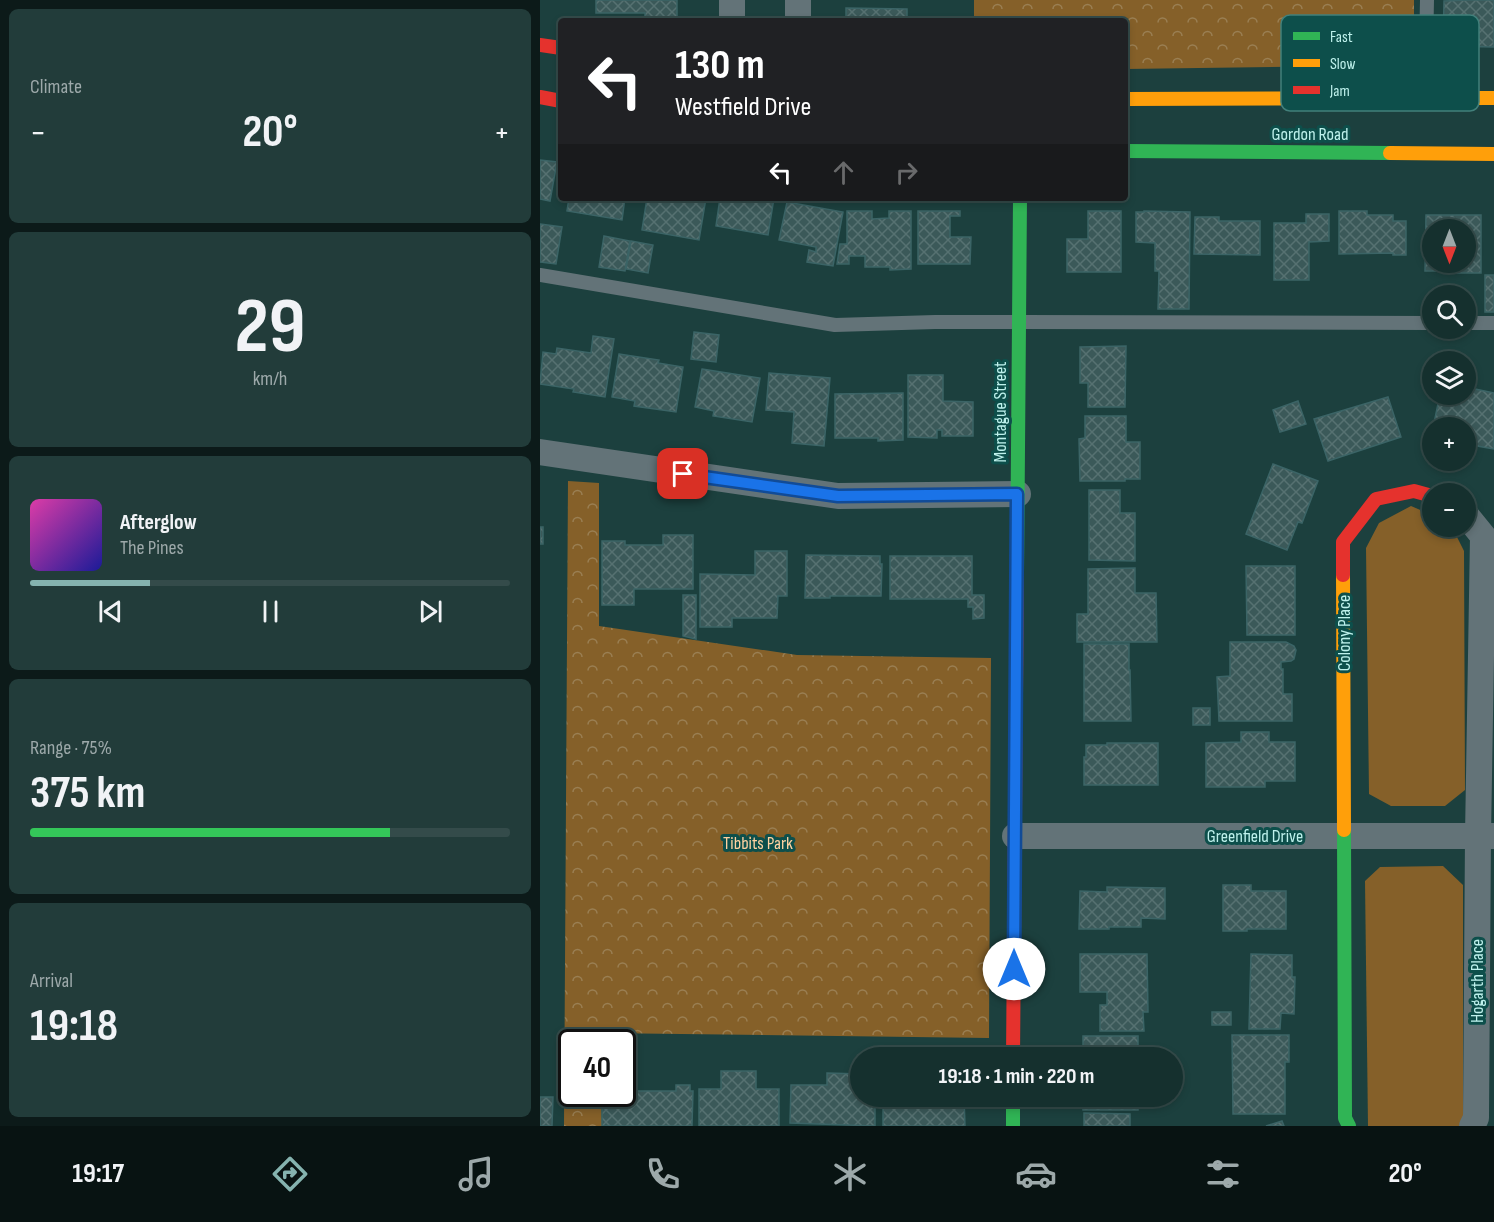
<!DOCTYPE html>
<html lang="en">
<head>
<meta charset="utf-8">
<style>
	:root { --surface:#15302e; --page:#223c3a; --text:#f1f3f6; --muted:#9da9aa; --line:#344b4a; --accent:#85b3af }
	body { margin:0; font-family:"Sofia Sans Condensed",sans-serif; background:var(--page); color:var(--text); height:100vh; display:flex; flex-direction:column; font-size:22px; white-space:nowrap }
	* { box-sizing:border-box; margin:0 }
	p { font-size:20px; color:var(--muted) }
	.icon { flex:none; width:33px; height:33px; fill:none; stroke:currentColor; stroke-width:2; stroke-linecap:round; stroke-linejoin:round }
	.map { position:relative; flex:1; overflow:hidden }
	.details { display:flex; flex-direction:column; gap:9px; padding:9px; background:#0c1a19; width:540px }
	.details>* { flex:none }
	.guide { position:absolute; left:18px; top:18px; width:570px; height:183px; border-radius:6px; box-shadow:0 3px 9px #0003,0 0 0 2px var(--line); background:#202124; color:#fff; overflow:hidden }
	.needle { width:39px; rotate:180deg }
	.buttons { position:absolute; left:882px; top:219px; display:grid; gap:12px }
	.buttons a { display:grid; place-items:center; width:54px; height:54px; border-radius:50%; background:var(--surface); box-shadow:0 3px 9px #0003,0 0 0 2px var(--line); font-size:30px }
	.speed { position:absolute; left:18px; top:1029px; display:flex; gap:12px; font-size:30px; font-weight:700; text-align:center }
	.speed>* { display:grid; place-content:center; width:78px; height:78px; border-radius:50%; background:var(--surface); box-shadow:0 3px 9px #0003,0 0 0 2px var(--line); line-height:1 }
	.speed .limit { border:3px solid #111; border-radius:9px; background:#fff; color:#111 }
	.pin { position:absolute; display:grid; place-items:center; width:51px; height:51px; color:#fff; margin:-26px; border-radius:12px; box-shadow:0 3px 9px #0006 }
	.me { position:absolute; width:66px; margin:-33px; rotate:0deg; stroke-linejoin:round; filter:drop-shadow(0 0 4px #0008) }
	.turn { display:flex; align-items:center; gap:21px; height:126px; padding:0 18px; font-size:27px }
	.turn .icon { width:78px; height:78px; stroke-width:2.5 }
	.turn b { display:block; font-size:42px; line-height:51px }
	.lanes { display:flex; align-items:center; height:57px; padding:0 18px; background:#0003; justify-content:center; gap:30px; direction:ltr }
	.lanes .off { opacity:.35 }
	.big { font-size:45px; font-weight:700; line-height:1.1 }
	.details .tile { flex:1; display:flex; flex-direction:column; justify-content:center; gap:9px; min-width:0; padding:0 21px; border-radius:9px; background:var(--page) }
	.details .dial { align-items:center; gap:0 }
	.dial b { font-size:78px; line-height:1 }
	.song { display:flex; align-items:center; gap:18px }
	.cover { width:72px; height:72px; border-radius:9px; background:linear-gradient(135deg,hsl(320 70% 55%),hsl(240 70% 35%)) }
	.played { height:6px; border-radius:3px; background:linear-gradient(90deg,var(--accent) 25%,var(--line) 25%) }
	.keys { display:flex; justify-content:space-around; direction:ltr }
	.heat { display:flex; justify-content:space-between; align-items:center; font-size:33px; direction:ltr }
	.charge { height:9px; border-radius:4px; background:linear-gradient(90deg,#34c759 75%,var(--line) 0) }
	.trip { position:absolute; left:310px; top:1047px; width:333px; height:60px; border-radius:30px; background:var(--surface); box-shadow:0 3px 9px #0003,0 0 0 2px var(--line); font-weight:700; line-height:60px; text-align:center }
	.tabs { display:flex; height:96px; justify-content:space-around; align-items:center; background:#081312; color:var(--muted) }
	.tabs .icon { width:42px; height:42px }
	.tabs .on { color:var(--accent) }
	.tabs b { font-size:27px; color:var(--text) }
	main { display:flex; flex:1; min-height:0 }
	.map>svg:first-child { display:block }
	.green { fill:#856029 }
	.park { fill:url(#park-crowns) }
	.building { fill:url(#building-cross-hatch); stroke:#3b6466; stroke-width:1.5; fill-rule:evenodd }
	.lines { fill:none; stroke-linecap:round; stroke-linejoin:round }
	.lane { stroke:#637378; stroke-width:14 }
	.street { stroke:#637378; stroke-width:26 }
	.fast { stroke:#30b455; stroke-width:14 }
	.slow { stroke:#ff9f0a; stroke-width:14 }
	.jam { stroke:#e5322d; stroke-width:14 }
	.route-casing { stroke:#114b97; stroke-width:15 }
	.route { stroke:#1a73e8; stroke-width:10 }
	.labels { text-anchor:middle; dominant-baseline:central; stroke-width:6; stroke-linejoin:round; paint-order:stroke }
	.street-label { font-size:18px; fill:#bef1ec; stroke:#0d4f4b }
	.park-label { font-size:18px; fill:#ffd2a1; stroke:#0d4f4b }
	.key { fill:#0d4f4b; stroke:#42807b; stroke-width:1.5 }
	.key-label { font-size:16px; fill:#bef1ec }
</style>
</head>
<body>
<main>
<section class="details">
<div class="tile"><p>Climate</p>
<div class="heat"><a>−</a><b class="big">20°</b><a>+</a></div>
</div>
<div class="tile dial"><b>29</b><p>km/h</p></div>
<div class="tile">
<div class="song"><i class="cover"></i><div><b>Afterglow</b><p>The Pines</p></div></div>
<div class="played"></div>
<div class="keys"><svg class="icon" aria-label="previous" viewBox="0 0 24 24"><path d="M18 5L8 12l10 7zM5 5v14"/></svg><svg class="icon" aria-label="pause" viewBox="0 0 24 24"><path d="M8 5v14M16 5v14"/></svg><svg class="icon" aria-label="next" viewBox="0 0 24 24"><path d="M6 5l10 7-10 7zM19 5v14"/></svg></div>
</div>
<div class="tile"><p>Range · 75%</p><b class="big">375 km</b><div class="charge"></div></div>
<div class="tile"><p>Arrival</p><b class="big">19:18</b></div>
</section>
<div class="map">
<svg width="954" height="1126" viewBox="0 0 954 1126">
	<defs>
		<pattern id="park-crowns" width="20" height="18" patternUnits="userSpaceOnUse" patternTransform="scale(1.5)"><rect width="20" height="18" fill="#856029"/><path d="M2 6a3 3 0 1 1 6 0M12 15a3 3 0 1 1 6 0" fill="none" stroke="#9a7f53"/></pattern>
		<pattern id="building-cross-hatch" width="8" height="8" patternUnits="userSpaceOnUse" patternTransform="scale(1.5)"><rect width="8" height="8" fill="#3b5959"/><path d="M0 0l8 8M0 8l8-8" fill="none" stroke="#567171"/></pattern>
	</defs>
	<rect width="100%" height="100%" fill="#1c403e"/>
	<g class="green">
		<path d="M871,506L892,515V526L912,527L924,551L925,790L905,806H851L829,794L826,548L839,523Z"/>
		<path d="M903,866L923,885V1118L919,1126H828L825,881L840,867Z"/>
	</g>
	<g class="park">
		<path d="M434,0H874V65L585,69V21H434Z"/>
		<path d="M28,481L59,483V626L257,655L451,658L449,1038L60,1033V1042H32V1094H61L62,1126H24Z"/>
	</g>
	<g class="building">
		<path d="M56,0H137V20H105V13H56Z"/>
		<path d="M928,0H954V47L903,46L904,1Z"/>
		<path d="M306,8L367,9V20L388,21H306Z"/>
		<path d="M0,160L17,162L10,201L0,199Z"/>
		<path d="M29,198H85L82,220L27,211Z"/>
		<path d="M107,198H166L159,240L102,230Z"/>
		<path d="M180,198H234L228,235L176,226Z"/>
		<path d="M247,202L303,212L293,266L267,262L269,250L276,252V247L239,240Z"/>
		<path d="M307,211H332V219L349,218V211H371V269L350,270V267H325V256H309V264H297L300,244H307Z"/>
		<path d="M378,211H420V216H410V237H431L430,264H378Z"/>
		<path d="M548,211H581V272H527V239H548Z"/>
		<path d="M604,211L650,212L649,309H618L619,271H615V243L596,242V212H604Z"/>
		<path d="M799,211H827V215H853V221H866V255H853V253L799,254Z"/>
		<path d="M766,214H789V241L769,242V280H734V223H766Z"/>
		<path d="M886,215H941V273H905V271H885ZM892,230H926V262H892Z"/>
		<path d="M655,217H679V221H720V255L654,254Z"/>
		<path d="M0,224L22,227L16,264L0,262Z"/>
		<path d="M64,236L90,241L85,271L59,267Z"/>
		<path d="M91,241L113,245L108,273L86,269Z"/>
		<rect x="945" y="275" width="9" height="37"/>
		<path d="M154,332L179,335L176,362L151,359Z"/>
		<path d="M53,336L74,339L65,397L33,392L34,389L0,384L3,352L16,354L17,348L51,353Z"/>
		<path d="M586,346L585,407H548V383H540V347Z"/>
		<path d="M79,354L119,360L118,363L143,367L136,412L94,406L95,401L72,397Z"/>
		<path d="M162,369L220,378L212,422L173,416L174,411L155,407Z"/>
		<path d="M229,373L290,378L284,446L252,443L254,412L226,410Z"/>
		<path d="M368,375H403V401L433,402V436H402V430H397V438L368,437Z"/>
		<path d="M926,387L954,393V449L926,444V428H893L900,394H926Z"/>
		<path d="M363,393V440L338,441V438H295V394Z"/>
		<path d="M848,397L861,437L788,461L774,419Z"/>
		<path d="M758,401L766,424L740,432L733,410Z"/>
		<path d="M545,416H586V442H600V479H585V481H540L539,439L545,438Z"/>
		<path d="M733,464L778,481L762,523L758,522L747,550L706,534Z"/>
		<path d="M549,490H580V513H595V561L549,560Z"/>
		<rect x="0" y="527" width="3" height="17"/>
		<path d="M123,535H153V589H94V605H62V541H85V545H123Z"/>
		<path d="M215,551H247V596H238L237,618H192V627H160V574L215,575Z"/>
		<path d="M266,555L340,556V564H342L341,596H290V598H265Z"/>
		<path d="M350,556H432V595H444V618L433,619V607H428V599H350Z"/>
		<path d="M706,566H755V635H707Z"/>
		<path d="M595,568V593H616L617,642H537V614H548V569Z"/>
		<path d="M143,595H156V639L143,636Z"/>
		<path d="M690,642H746L754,646L756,650L754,659L751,661L741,662V669H743V694H752V721H679L677,677L690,676Z"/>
		<path d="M544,644H589V670H590L591,721H544Z"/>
		<rect x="653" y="708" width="17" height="17"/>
		<path d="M701,732H729V742H755V781H725V787H666V743L701,742Z"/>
		<path d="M567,743H618V785H544V757H546V745H567Z"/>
		<path d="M683,885H711V891H746V929H707V931H683Z"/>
		<path d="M567,887L625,888V919L601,918V927H569V929H539L540,891L567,892Z"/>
		<path d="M540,954H607L608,1012H603L604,1031H560V1005H567V992H540Z"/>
		<path d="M711,954L752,955V977H755L754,1014L741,1013L740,1029H709Z"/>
		<rect x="672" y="1012" width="19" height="13"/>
		<path d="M692,1035H749V1062H745V1114H693Z"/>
		<rect x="543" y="1036" width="55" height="22"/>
		<path d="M181,1071H216V1089H239V1126H159V1089H181Z"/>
		<path d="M287,1073L321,1074V1096H335V1126L250,1123L251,1085H287Z"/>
		<path d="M136,1085H150V1091H153L152,1126H62V1094H82V1091H136Z"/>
		<path d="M343,1096H424L425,1126H343Z"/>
		<path d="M542,1096H598V1110H543Z"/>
		<path d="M0,1097H13L12,1126H0Z"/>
		<path d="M544,1113L590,1114V1126H544Z"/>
		<path d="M742,1121L744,1126H726Z"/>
	</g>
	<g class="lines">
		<g class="lane">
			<path d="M885,98L887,0"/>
			<path d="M0,275L295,325L395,322H479L892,323"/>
			<path d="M926,323H954"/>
		</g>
		<g class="street">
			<path d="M192,0V21"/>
			<path d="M258,21V0"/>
			<path d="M0,452L298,496L478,494"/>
			<path d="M926,515L943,536L938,836L936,1118L932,1126"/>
			<path d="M475,836H954"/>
		</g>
		<g class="fast">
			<path d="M585,151L850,153"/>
			<path d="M477,574L480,198"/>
			<path d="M804,830L805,1118L809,1126"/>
			<path d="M473,1096V1126"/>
		</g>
		<g class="slow">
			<path d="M585,99L954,98"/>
			<path d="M850,153L954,154"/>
			<path d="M803,575L804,830"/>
		</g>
		<g class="jam">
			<path d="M0,45L21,48"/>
			<path d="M0,97L21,101"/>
			<path d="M803,575V542L836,499L874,491L892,496"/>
			<path d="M473,1058L477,574"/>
		</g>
	</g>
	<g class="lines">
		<g class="route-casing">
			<path id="route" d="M143,474L298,496L477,494L474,969"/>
		</g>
		<use href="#route" class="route"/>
	</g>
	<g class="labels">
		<g class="street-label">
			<text x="770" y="134">Gordon Road</text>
			<text transform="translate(460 412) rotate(-90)">Montague Street</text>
			<text transform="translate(804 633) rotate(-90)">Colony Place</text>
			<text x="715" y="836">Greenfield Drive</text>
			<text transform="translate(937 981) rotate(-90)">Hogarth Place</text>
		</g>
		<g class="park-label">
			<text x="218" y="843">Tibbits Park</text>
		</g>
	</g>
	<rect x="741" y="15" width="198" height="96" rx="9" class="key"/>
	<rect x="753" y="32" width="27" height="8" fill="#30b455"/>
	<rect x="753" y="59" width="27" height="8" fill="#ff9f0a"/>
	<rect x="753" y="86" width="27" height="8" fill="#e5322d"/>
	<g class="key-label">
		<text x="790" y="42">Fast</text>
		<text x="790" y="69">Slow</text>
		<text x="790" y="96">Jam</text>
	</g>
</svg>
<div class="buttons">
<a><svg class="needle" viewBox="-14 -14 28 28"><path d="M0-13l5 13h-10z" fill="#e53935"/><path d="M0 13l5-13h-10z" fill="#9da9aa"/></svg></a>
<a><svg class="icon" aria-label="search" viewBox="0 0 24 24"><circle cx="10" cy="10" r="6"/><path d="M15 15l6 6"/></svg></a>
<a><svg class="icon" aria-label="layers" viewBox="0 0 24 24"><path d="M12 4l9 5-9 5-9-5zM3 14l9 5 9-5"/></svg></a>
<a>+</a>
<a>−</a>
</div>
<div class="speed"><div class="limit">40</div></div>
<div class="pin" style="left:143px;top:474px;background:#d93025"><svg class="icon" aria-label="arrive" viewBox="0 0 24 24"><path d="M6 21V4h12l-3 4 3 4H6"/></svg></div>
<svg class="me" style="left:474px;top:969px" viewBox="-20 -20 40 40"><circle r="19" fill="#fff"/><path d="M0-13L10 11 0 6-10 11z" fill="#1a73e8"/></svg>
<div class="trip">19:18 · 1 min · 220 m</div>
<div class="guide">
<div class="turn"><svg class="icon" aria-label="left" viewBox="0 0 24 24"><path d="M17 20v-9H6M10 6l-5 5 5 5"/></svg><div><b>130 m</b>Westfield Drive</div></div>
<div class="lanes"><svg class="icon" aria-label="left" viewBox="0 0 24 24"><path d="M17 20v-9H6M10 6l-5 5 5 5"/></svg><svg class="icon off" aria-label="ahead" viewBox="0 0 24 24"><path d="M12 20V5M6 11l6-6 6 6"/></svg><svg class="icon off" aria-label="right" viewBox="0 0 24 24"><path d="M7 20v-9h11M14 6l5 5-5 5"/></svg></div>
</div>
</div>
</main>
<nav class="tabs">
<b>19:17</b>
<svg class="icon on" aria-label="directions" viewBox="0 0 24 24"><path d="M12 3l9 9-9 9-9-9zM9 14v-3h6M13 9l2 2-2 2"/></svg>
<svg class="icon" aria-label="music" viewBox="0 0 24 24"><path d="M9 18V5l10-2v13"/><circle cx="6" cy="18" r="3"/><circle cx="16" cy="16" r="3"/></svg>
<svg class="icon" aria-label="phone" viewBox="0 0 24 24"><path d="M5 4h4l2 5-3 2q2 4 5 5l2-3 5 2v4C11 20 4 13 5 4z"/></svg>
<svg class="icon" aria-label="climate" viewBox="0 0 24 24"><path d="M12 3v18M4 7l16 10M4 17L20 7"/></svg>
<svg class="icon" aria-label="car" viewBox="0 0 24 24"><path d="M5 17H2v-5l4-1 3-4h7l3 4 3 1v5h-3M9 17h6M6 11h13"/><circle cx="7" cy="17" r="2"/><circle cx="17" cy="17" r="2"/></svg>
<svg class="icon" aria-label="filters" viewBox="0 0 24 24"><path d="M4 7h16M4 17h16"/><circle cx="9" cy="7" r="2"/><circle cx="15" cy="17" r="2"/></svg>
<b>20°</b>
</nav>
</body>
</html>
